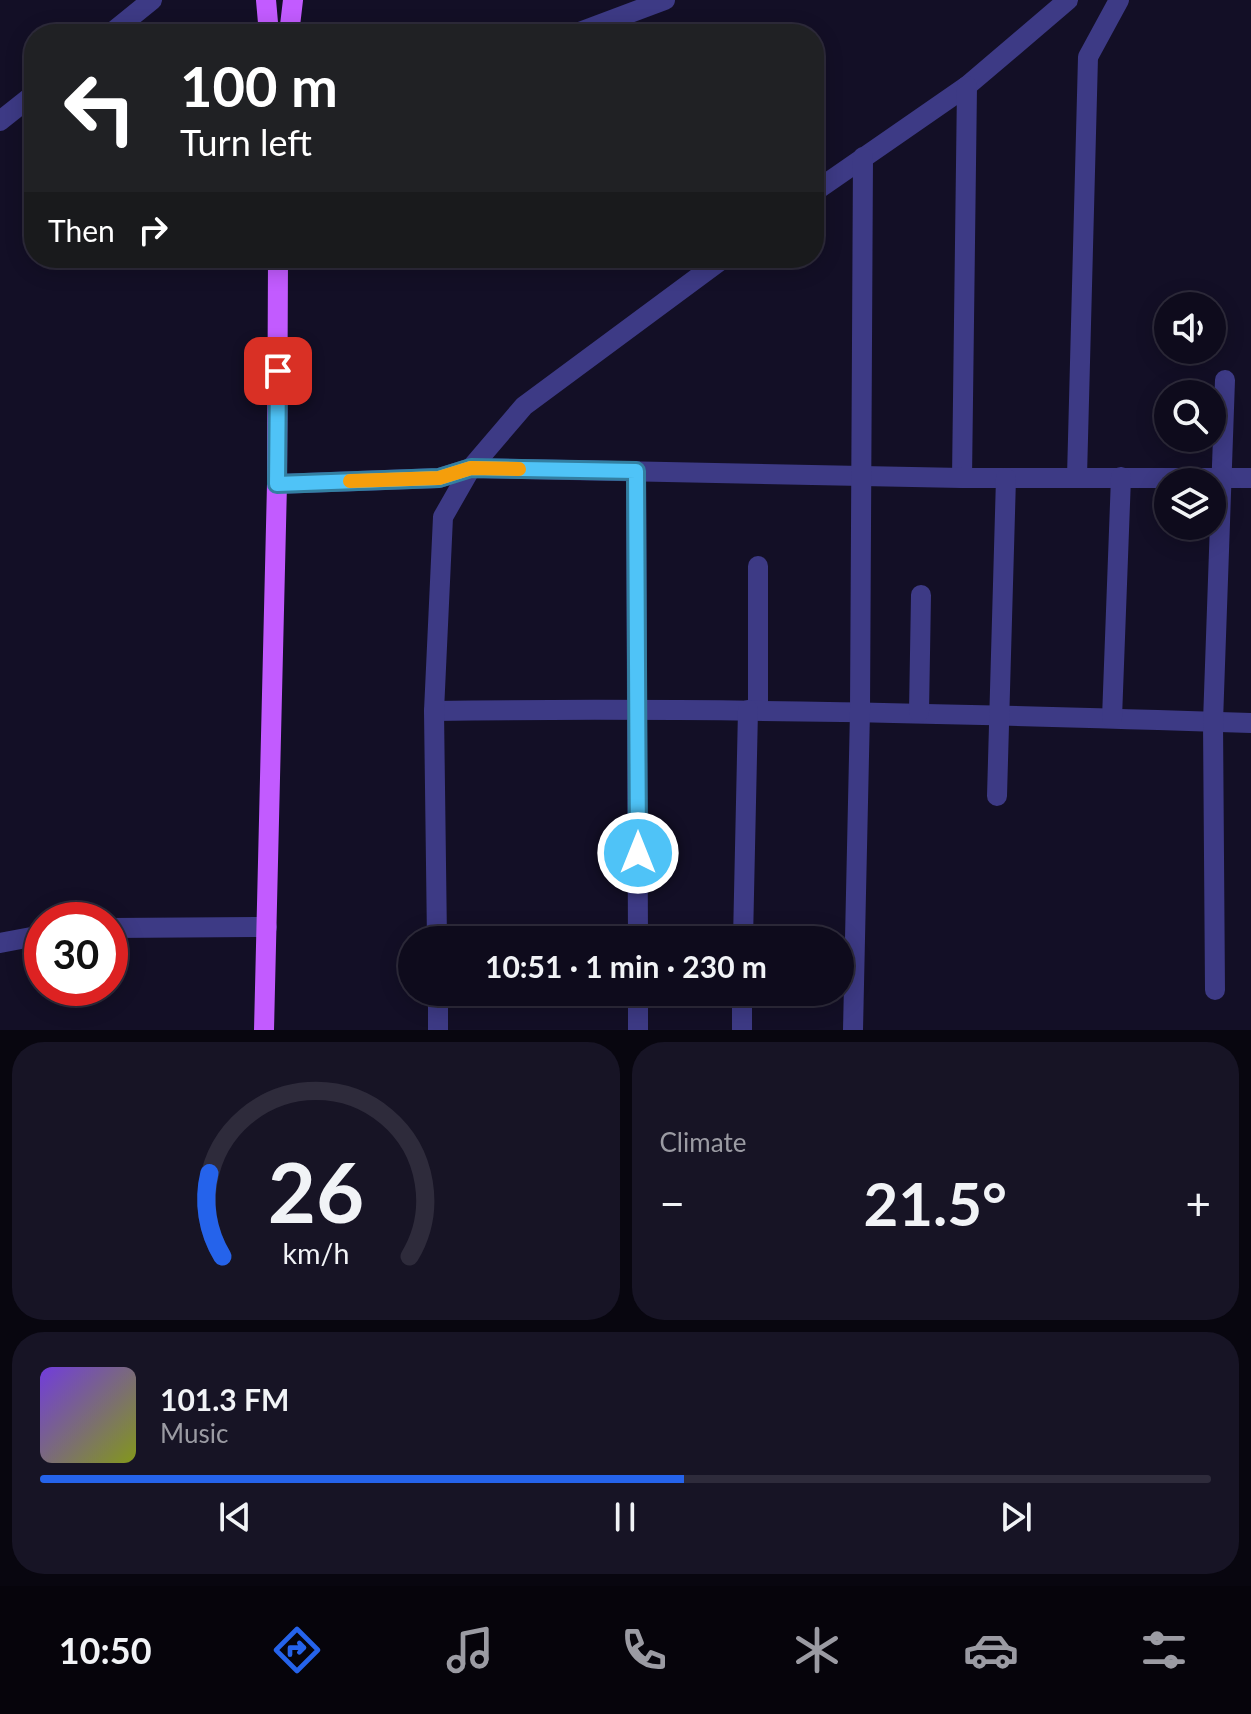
<!DOCTYPE html>
<html lang="en">
<head>
<meta charset="utf-8">
<style>
	:root { --surface:#0e0b1c; --page:#171425; --text:#f1f3f6; --muted:#9b9ba3; --line:#2e2b3b; --accent:#2563eb }
	body { margin:0; font-family:Lato,sans-serif; background:var(--page); color:var(--text); height:100vh; display:flex; flex-direction:column; font-size:30px; white-space:nowrap }
	* { box-sizing:border-box; margin:0 }
	p { font-size:26px; color:var(--muted) }
	.icon { flex:none; width:44px; height:44px; fill:none; stroke:currentColor; stroke-width:2; stroke-linecap:round; stroke-linejoin:round }
	.map { position:relative; height:1030px; overflow:hidden }
	.sheet { display:flex; flex-direction:column; gap:12px; padding:12px; background:#08060f; flex:1 }
	.sheet>* { flex:none }
	.hud { position:absolute; left:24px; top:24px; width:800px; height:244px; border-radius:32px; box-shadow:0 4px 20px #0003,0 0 0 2px var(--line); background:#202124; color:#fff; overflow:hidden }
	.buttons { position:absolute; left:1154px; top:292px; display:grid; gap:16px }
	.buttons a { display:grid; place-items:center; width:72px; height:72px; border-radius:50%; background:var(--surface); box-shadow:0 4px 20px #0003,0 0 0 2px var(--line); font-size:40px }
	.speed { position:absolute; left:24px; top:902px; display:flex; gap:16px; font-size:40px; font-weight:700; text-align:center }
	.speed>* { display:grid; place-content:center; width:104px; height:104px; border-radius:50%; background:var(--surface); box-shadow:0 4px 20px #0003,0 0 0 2px var(--line); line-height:1 }
	.speed .limit { border:12px solid #d22; background:#fff; color:#111 }
	.pin { position:absolute; display:grid; place-items:center; width:68px; height:68px; color:#fff; margin:-34px; border-radius:16px; box-shadow:0 4px 12px #0006 }
	.me { position:absolute; width:88px; margin:-44px; rotate:0deg; stroke-linejoin:round; filter:drop-shadow(0 0 6px #0008) }
	.turn { display:flex; align-items:center; gap:28px; height:168px; padding:0 24px; font-size:36px }
	.turn .icon { width:104px; height:104px; stroke-width:2.5 }
	.turn b { display:block; font-size:56px; line-height:68px }
	.then { display:flex; align-items:center; height:76px; padding:0 24px; background:#0003; gap:16px; font-size:30px }
	.big { font-size:60px; font-weight:700; line-height:1.1 }
	.sheet .widget { flex:1; display:flex; flex-direction:column; justify-content:center; gap:12px; min-width:0; padding:0 28px; border-radius:32px; background:var(--page) }
	.sheet .dial { align-items:center; gap:0 }
	.dial svg { height:208px; overflow:visible; fill:none; stroke:var(--line); stroke-width:7; stroke-linecap:round; text-anchor:middle }
	.dial text { fill:var(--text); stroke:none }
	.song { display:flex; align-items:center; gap:24px }
	.cover { width:96px; height:96px; border-radius:12px; background:linear-gradient(135deg,hsl(260 70% 55%),hsl(70 70% 35%)) }
	.played { height:8px; border-radius:4px; background:linear-gradient(90deg,var(--accent) 55%,var(--line) 55%) }
	.keys { display:flex; justify-content:space-around; direction:ltr }
	.heat { display:flex; justify-content:space-between; align-items:center; font-size:44px; direction:ltr }
	.sheet .tiles { flex:1; display:grid; gap:12px; grid-template-columns:1fr 1fr }
	.widget:last-child { grid-column:span 2 }
	.trip { position:absolute; left:398px; top:926px; width:456px; height:80px; border-radius:40px; background:var(--surface); box-shadow:0 4px 20px #0003,0 0 0 2px var(--line); font-weight:700; line-height:80px; text-align:center }
	.menu { display:flex; height:128px; justify-content:space-around; align-items:center; background:#06040b; color:var(--muted) }
	.menu .icon { width:56px; height:56px }
	.menu .current { color:var(--accent) }
	.menu b { font-size:36px; color:var(--text) }
	.map>svg:first-child { display:block }
	.lines { fill:none; stroke-linecap:round; stroke-linejoin:round }
	.street { stroke:#3d3a85; stroke-width:20 }
	.primary { stroke:#c25bff; stroke-width:20 }
	.route-casing { stroke:#337fa1; stroke-width:20 }
	.route { stroke:#4fc3f7; stroke-width:14 }
	.slow { stroke:#f59e0b; stroke-width:14 }
</style>
</head>
<body>
<div class="map">
<svg width="1251" height="1030" viewBox="0 0 1251 1030">
	<rect width="100%" height="100%" fill="#130f26"/>
	<g class="lines">
		<g class="street">
			<path d="M110,34L152,0"/>
			<path d="M574,34L665,0"/>
			<path d="M0,121L34,94"/>
			<path d="M814,192L967,86L1068,0"/>
			<path d="M636,471L638,940"/>
			<path d="M1077,477L1088,57L1119,0"/>
			<path d="M962,478L967,86"/>
			<path d="M277,484L439,478L471,468L962,478H1251"/>
			<path d="M758,566V710"/>
			<path d="M434,711C706,707 978,714 1251,723"/>
			<path d="M919,712L921,595"/>
			<path d="M1112,718L1121,477"/>
			<path d="M997,796L1006,478"/>
			<path d="M110,928L267,927"/>
			<path d="M437,940L434,711L443,517L471,468L524,406L724,258"/>
			<path d="M743,940L748,710"/>
			<path d="M0,943L42,935"/>
			<path d="M1215,990L1213,722L1225,380"/>
			<path d="M438,992V1030"/>
			<path d="M638,992V1030"/>
			<path d="M742,1030V992"/>
			<path d="M853,1030L860,711L863,157"/>
		</g>
		<g class="primary">
			<path d="M266,0L269,34"/>
			<path d="M289,34L293,0"/>
			<path d="M264,1030L277,484L278,258"/>
		</g>
	</g>
	<g class="lines">
		<g class="route-casing">
			<path id="route" d="M278,371L277,484L439,478L471,468L636,471L638,853"/>
		</g>
		<use href="#route" class="route"/>
		<path class="slow" d="M350,481L439,478L471,468L519,469"/>
	</g>
</svg>
<div class="buttons">
<a><svg class="icon" aria-label="sound" viewBox="0 0 24 24"><path d="M4 9h4l5-4v14l-5-4H4zM17 9q2 3 0 6"/></svg></a>
<a><svg class="icon" aria-label="search" viewBox="0 0 24 24"><circle cx="10" cy="10" r="6"/><path d="M15 15l6 6"/></svg></a>
<a><svg class="icon" aria-label="layers" viewBox="0 0 24 24"><path d="M12 4l9 5-9 5-9-5zM3 14l9 5 9-5"/></svg></a>
</div>
<div class="speed"><div class="limit">30</div></div>
<div class="pin" style="left:278px;top:371px;background:#d93025"><svg class="icon" aria-label="arrive" viewBox="0 0 24 24"><path d="M6 21V4h12l-3 4 3 4H6"/></svg></div>
<svg class="me" style="left:638px;top:853px" viewBox="-20 -20 40 40"><circle r="17" fill="#4fc3f7" stroke="#fff" stroke-width="3"/><path d="M0-11L8 9 0 5-8 9z" fill="#fff"/></svg>
<div class="trip">10:51 · 1 min · 230 m</div>
<div class="hud">
<div class="turn"><svg class="icon" aria-label="left" viewBox="0 0 24 24"><path d="M17 20v-9H6M10 6l-5 5 5 5"/></svg><div><b>100 m</b>Turn left</div></div>
<div class="then">Then<svg class="icon" aria-label="right" viewBox="0 0 24 24"><path d="M7 20v-9h11M14 6l5 5-5 5"/></svg></div>
</div>
</div>
<section class="sheet">
<div class="tiles">
<div class="widget dial"><svg viewBox="0 0 100 80">
<path d="M14 69A42 42 0 1 1 86 69"/>
<path d="M14 69A42 42 0 0 1 9 37" stroke="#2563eb"/>
<text x="50" y="56" font-size="32" font-weight="700">26</text>
<text x="50" y="72" font-size="11">km/h</text>
</svg></div>
<div class="widget"><p>Climate</p>
<div class="heat"><a>−</a><b class="big">21.5°</b><a>+</a></div>
</div>
<div class="widget">
<div class="song"><i class="cover"></i><div><b>101.3 FM</b><p>Music</p></div></div>
<div class="played"></div>
<div class="keys"><svg class="icon" aria-label="previous" viewBox="0 0 24 24"><path d="M18 5L8 12l10 7zM5 5v14"/></svg><svg class="icon" aria-label="pause" viewBox="0 0 24 24"><path d="M8 5v14M16 5v14"/></svg><svg class="icon" aria-label="next" viewBox="0 0 24 24"><path d="M6 5l10 7-10 7zM19 5v14"/></svg></div>
</div>
</div>
</section>
<nav class="menu">
<b>10:50</b>
<svg class="icon current" aria-label="directions" viewBox="0 0 24 24"><path d="M12 3l9 9-9 9-9-9zM9 14v-3h6M13 9l2 2-2 2"/></svg>
<svg class="icon" aria-label="music" viewBox="0 0 24 24"><path d="M9 18V5l10-2v13"/><circle cx="6" cy="18" r="3"/><circle cx="16" cy="16" r="3"/></svg>
<svg class="icon" aria-label="phone" viewBox="0 0 24 24"><path d="M5 4h4l2 5-3 2q2 4 5 5l2-3 5 2v4C11 20 4 13 5 4z"/></svg>
<svg class="icon" aria-label="climate" viewBox="0 0 24 24"><path d="M12 3v18M4 7l16 10M4 17L20 7"/></svg>
<svg class="icon" aria-label="car" viewBox="0 0 24 24"><path d="M5 17H2v-5l4-1 3-4h7l3 4 3 1v5h-3M9 17h6M6 11h13"/><circle cx="7" cy="17" r="2"/><circle cx="17" cy="17" r="2"/></svg>
<svg class="icon" aria-label="filters" viewBox="0 0 24 24"><path d="M4 7h16M4 17h16"/><circle cx="9" cy="7" r="2"/><circle cx="15" cy="17" r="2"/></svg>
</nav>
</body>
</html>
